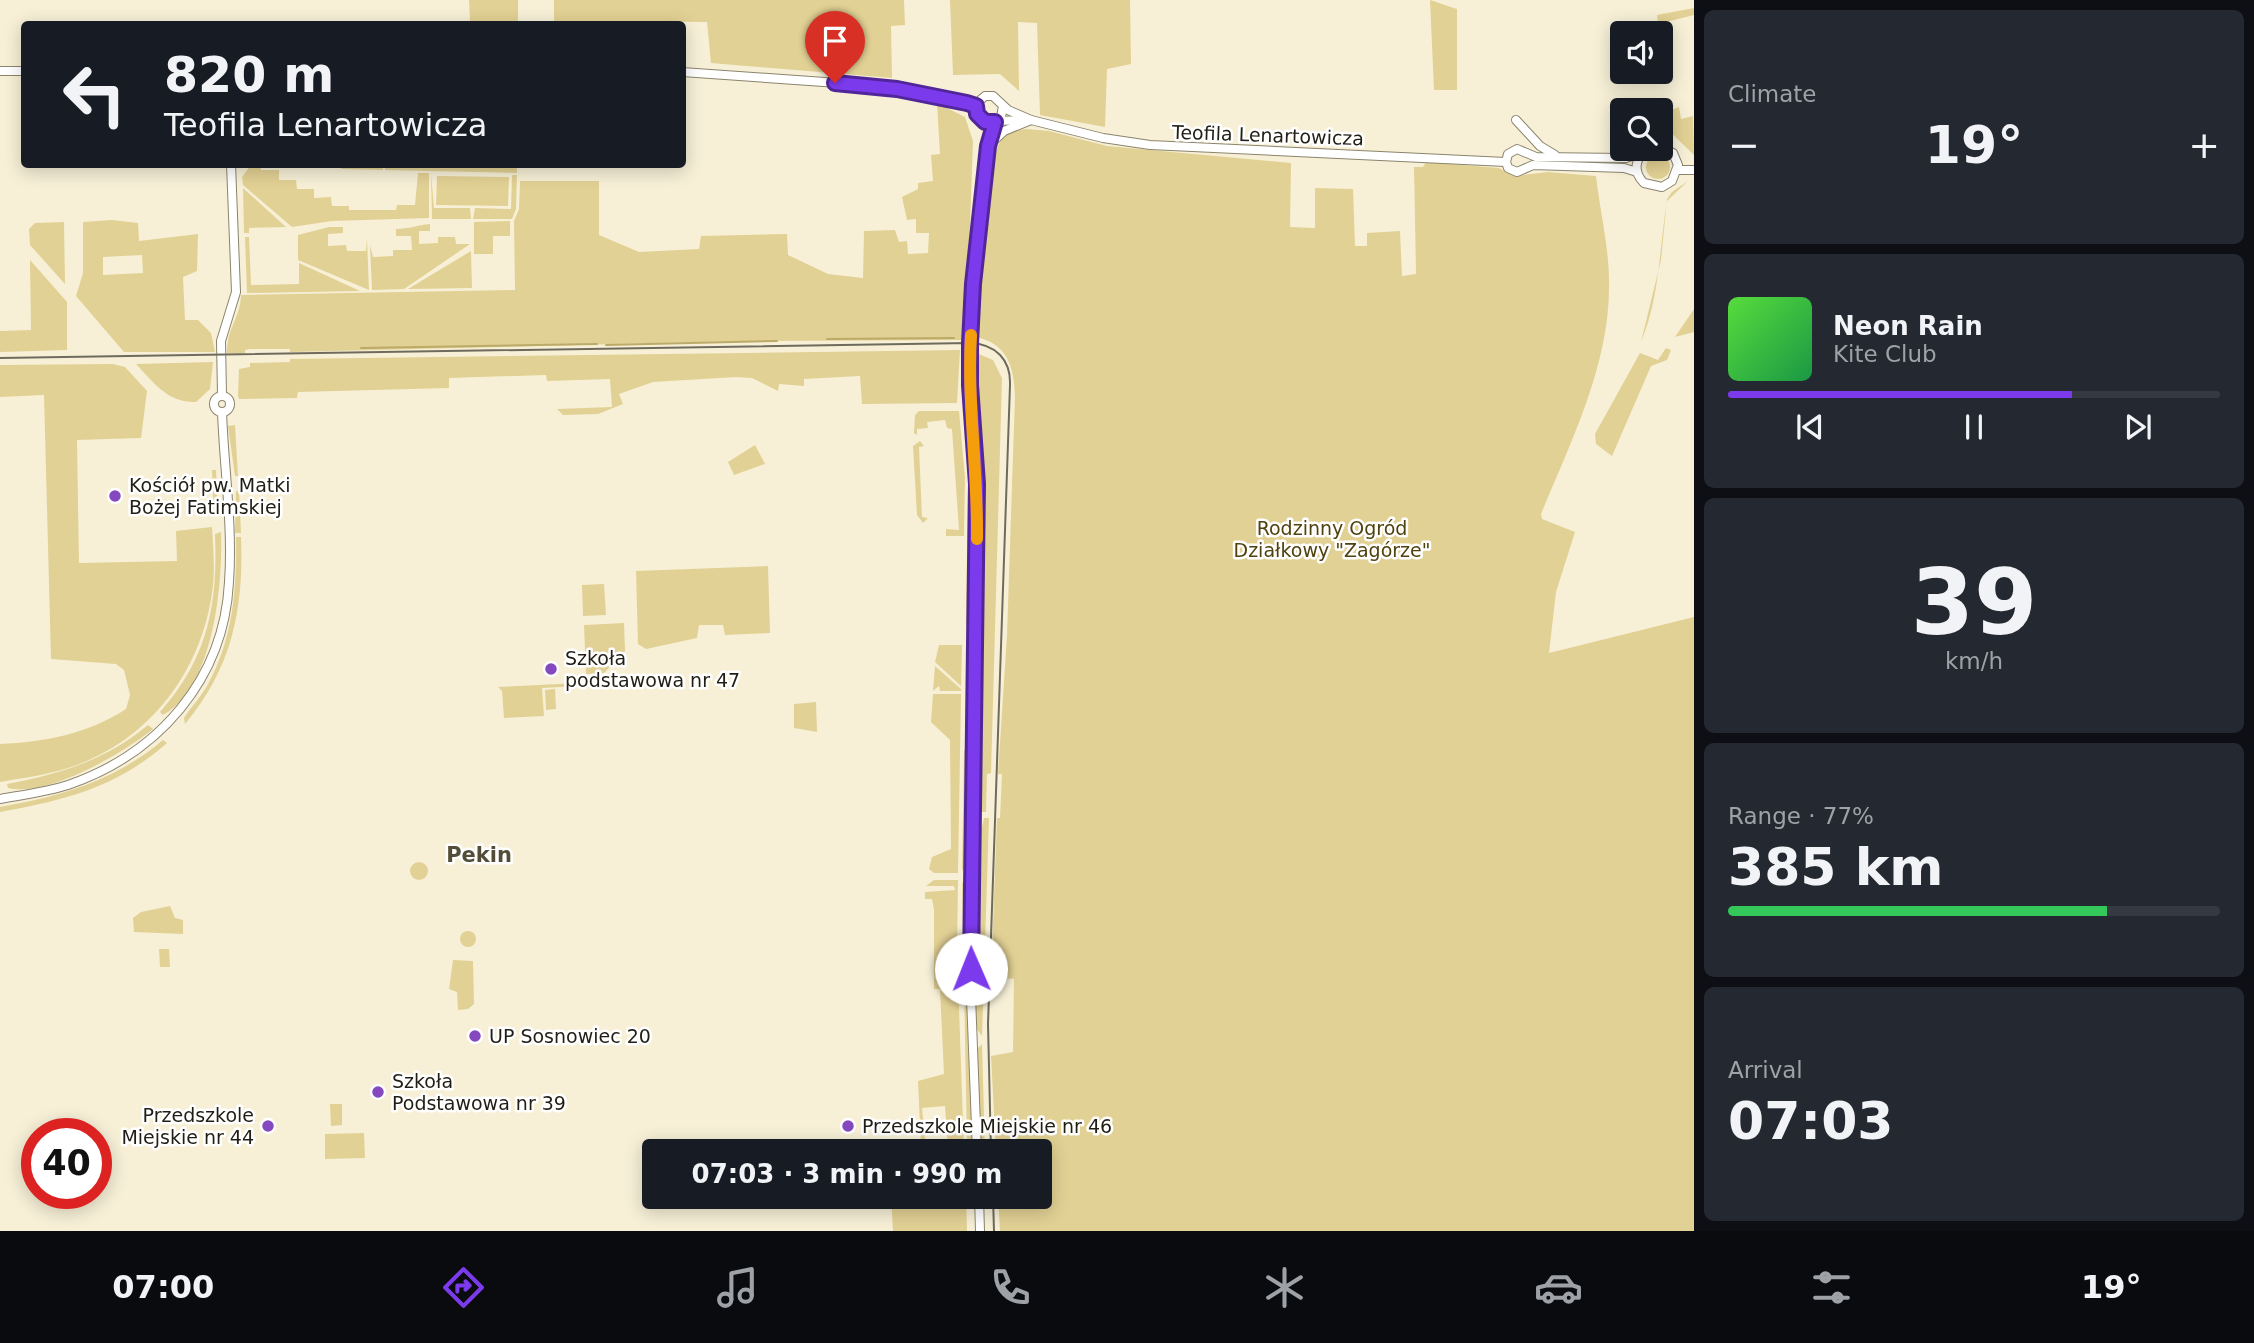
<!DOCTYPE html>
<html lang="en">
<head>
<meta charset="utf-8">
<style>
	:root { --surface:#171b24; --page:#242831; --text:#f1f3f6; --muted:#9ea1a6; --line:#363941; --accent:#7c3aed }
	body { margin:0; font-family:"DejaVu Sans",sans-serif; background:var(--page); color:var(--text); height:100vh; display:flex; flex-direction:column; font-size:26px; white-space:nowrap }
	* { box-sizing:border-box; margin:0 }
	p { font-size:23px; color:var(--muted) }
	.icon { flex:none; width:38px; height:38px; fill:none; stroke:currentColor; stroke-width:2; stroke-linecap:round; stroke-linejoin:round }
	.map { position:relative; flex:1; overflow:hidden }
	.panel { display:flex; flex-direction:column; gap:10px; padding:10px; background:#0d0f14; width:560px }
	.panel>* { flex:none }
	.guide { position:absolute; left:21px; top:21px; width:665px; height:147px; border-radius:7px; box-shadow:0 4px 18px #0003; background:#171b24; color:var(--text); overflow:hidden }
	.fabs { position:absolute; left:1610px; top:21px; display:grid; gap:14px }
	.fabs a { display:grid; place-items:center; width:63px; height:63px; border-radius:7px; background:var(--surface); box-shadow:0 4px 18px #0003; font-size:35px }
	.speed { position:absolute; left:21px; top:1118px; display:flex; gap:14px; font-size:35px; font-weight:700; text-align:center }
	.speed>* { display:grid; place-content:center; width:91px; height:91px; border-radius:50%; background:var(--surface); box-shadow:0 4px 18px #0003; line-height:1 }
	.speed .limit { border:10px solid #d22; background:#fff; color:#111 }
	.pin { position:absolute; display:grid; place-items:center; width:60px; height:60px; color:#fff; margin:-72px -30px; border-radius:50% 50% 50% 0; rotate:-45deg; box-shadow:0 0 7px #0007 }
	.pin .icon { rotate:45deg }
	.me { position:absolute; width:77px; margin:-38px; rotate:359deg; stroke-linejoin:round; filter:drop-shadow(0 0 5px #0008) }
	.turn { display:flex; align-items:center; gap:24px; height:147px; padding:0 28px; font-size:32px }
	.turn .icon { width:91px; height:91px; stroke-width:2.5 }
	.turn b { display:block; font-size:49px; line-height:60px }
	.big { font-size:52px; font-weight:700; line-height:1.1 }
	.panel .widget { flex:1; display:flex; flex-direction:column; justify-content:center; gap:10px; min-width:0; padding:0 24px; border-radius:10px; background:var(--page) }
	.panel .dial { align-items:center; gap:0 }
	.dial b { font-size:91px; line-height:1 }
	.song { display:flex; align-items:center; gap:21px }
	.cover { width:84px; height:84px; border-radius:10px; background:linear-gradient(135deg,hsl(110 70% 55%),hsl(140 70% 35%)) }
	.played { height:7px; border-radius:4px; background:linear-gradient(90deg,var(--accent) 70%,var(--line) 70%) }
	.keys { display:flex; justify-content:space-around; direction:ltr }
	.heat { display:flex; justify-content:space-between; align-items:center; font-size:38px; direction:ltr }
	.charge { height:10px; border-radius:5px; background:linear-gradient(90deg,#34c759 77%,var(--line) 0) }
	.trip { position:absolute; left:642px; top:1139px; width:410px; height:70px; border-radius:7px; background:var(--surface); box-shadow:0 4px 18px #0003; font-weight:700; line-height:70px; text-align:center }
	.dock { display:flex; height:112px; justify-content:space-around; align-items:center; background:#090b0e; color:var(--muted) }
	.dock .icon { width:49px; height:49px }
	.dock .current { color:var(--accent) }
	.dock b { font-size:32px; color:var(--text) }
	main { display:flex; flex:1; min-height:0 }
	.map>svg:first-child { display:block }
	.green { fill:#e2d194; fill-rule:evenodd }
	.lines { fill:none; stroke-linecap:round; stroke-linejoin:round }
	.stream { stroke:#bcaa69; stroke-width:2 }
	.tertiary-casing { stroke:#8b846d; stroke-width:10 }
	.tertiary { stroke:#fff; stroke-width:8 }
	.tram { stroke:#6f6b5c; stroke-width:2 }
	.route-casing { stroke:#51269a; stroke-width:18 }
	.route { stroke:#7c3aed; stroke-width:12 }
	.slow { stroke:#f59e0b; stroke-width:12 }
	.poi-dot { fill:#8449bf; stroke:#fff; stroke-width:2.5 }
	.labels { text-anchor:middle; dominant-baseline:central; stroke-width:5; stroke-linejoin:round; paint-order:stroke }
	.street-label { font-size:19px; fill:#211e15; stroke:#fff }
	.poi-label { font-size:19px; fill:#211e15; stroke:#fff; text-anchor:start }
	.park-label { font-size:19px; fill:#50420e; stroke:#fff }
	.neighbourhood-label { font-size:21px; font-weight:bold; fill:#534d38; stroke:#fff }
</style>
</head>
<body>
<main>
<div class="map">
<svg width="1694" height="1231" viewBox="0 0 1694 1231">
	<rect width="100%" height="100%" fill="#f7f0d7"/>
	<g class="green">
		<path d="M469,0H518V24H474V21H470Z"/>
		<path d="M554,0H904L905,25L891,26L892,78L711,63L707,22L609,21L608,24H554Z"/>
		<path d="M950,0H1130L1131,64L1107,69L1105,127L1040,115L1037,23L1018,22L1019,91L1000,74L953,75Z"/>
		<path d="M1430,0L1457,9V90H1434Z"/>
		<path d="M1694,8V15L1658,24L1657,15Z"/>
		<path d="M937,103L965,117L973,141L966,340L741,341L290,352V349H250L245,350V353H227C227,326 240,320 241,295L515,290L514,221L519,209L520,181H599V235L639,252L699,249L701,236L787,234L788,255L828,274L863,278L864,231L895,230L899,242L907,241L908,254L928,253L929,233H916V219L907,220L902,197L918,189V183L933,181L931,155L940,154Z"/>
		<path d="M1679,107L1681,119L1693,116L1694,155L1663,125L1662,113Z"/>
		<path d="M1027,129L1049,131L1107,146L1291,163L1290,227L1315,228V188L1353,189L1355,246H1367V233L1400,231L1402,276L1416,274L1414,167H1423L1426,162L1499,168L1514,176L1548,172L1596,176C1600,212 1610,251 1609,288C1609,366 1570,444 1541,514L1542,519L1575,532L1556,592L1549,653L1694,617V1231H1000L998,1197H1040V1152L996,1151L991,1056L1013,1052L1014,979L991,977L997,818H1000L1002,774H998L1007,635L1015,396C1014,366 1007,343 975,337L995,153C1002,135 1008,131 1027,129Z"/>
		<circle cx="1658" cy="167" r="12"/>
		<path d="M251,165H260L261,170H279V180H296L297,189H314V198L331,197L332,206H349V210H396L397,205H415L418,173H429V218L332,221L292,227L243,185L242,177Z"/>
		<path d="M341,165H383V170L341,169Z"/>
		<path d="M385,165H517V173L385,170Z"/>
		<path d="M431,173L434,208H470L471,219H432Z"/>
		<path d="M512,175H517L516,209L512,219H473L475,208L511,209Z"/>
		<path d="M437,176L509,177L508,206L436,205Z"/>
		<path d="M1688,181L1667,201C1659,249 1660,297 1641,342L1661,260L1667,199L1672,192Z"/>
		<path d="M243,188L286,227L249,228V233H244Z"/>
		<path d="M112,220L138,223L139,241L198,234L197,271L183,277L185,320H198L211,333L215,352H124L76,296L83,273V222ZM142,255L143,273L103,275V257Z"/>
		<path d="M510,221V236H493V254H474V222Z"/>
		<path d="M64,222L65,284L30,245L29,229L35,223Z"/>
		<path d="M430,224V231H419V244L438,243V237H455L456,244H470L404,289L372,290L370,245L373,257L393,256V250H412L411,236H396V229C409,229 417,225 430,224Z"/>
		<path d="M329,227H343V233L328,234V246L346,245L347,251H366L367,238L369,290L298,260V235Z"/>
		<path d="M245,237H249L251,285L299,284V263L360,291L247,293Z"/>
		<path d="M471,251L472,288L408,289Z"/>
		<path d="M30,260L67,302V350L0,352V331L31,330Z"/>
		<path d="M1694,309V332L1675,337Z"/>
		<path d="M1666,348L1671,350L1667,360L1651,366L1612,456L1596,444L1595,434L1640,353L1658,360Z"/>
		<path d="M960,350L957,403L862,404L860,376L804,379V386L779,384L778,391L752,378L736,377L653,382L619,394L623,404L598,414L563,415L557,409L612,407L610,379L547,381L546,375L449,378V388L298,392L297,398L239,399L238,396L239,369L250,367V363L290,362V359Z"/>
		<path d="M974,352L993,360L1002,378L991,773L987,774L986,812H981L982,746H978L982,481Z"/>
		<path d="M213,362L210,389L196,402C168,403 154,383 136,364Z"/>
		<path d="M113,364L125,367L147,391L141,438L77,440L79,563L177,561L176,531L212,527C213,546 215,566 213,585C204,669 150,742 68,768C46,775 23,778 0,782V744C44,742 88,734 126,709L130,695L124,670L116,664L51,659L44,395L0,397V365Z"/>
		<path d="M919,411H959L965,478L964,536H946V529L959,530L952,429L947,428L945,420L927,422L928,428L917,429V435L914,433L915,415Z"/>
		<path d="M235,425L238,476H235L228,426Z"/>
		<path d="M964,426H970L974,474L972,624L966,623L968,480Z"/>
		<path d="M920,441L924,446L919,447L922,517L928,518L923,523L917,515L913,446Z"/>
		<path d="M755,445L765,464L734,475L728,462Z"/>
		<path d="M212,470H216L218,515H214Z"/>
		<path d="M236,491H239L241,533H235Z"/>
		<path d="M221,532C223,583 214,688 163,715L160,712C208,658 218,604 215,534Z"/>
		<path d="M236,537H241C244,609 232,668 185,724L184,718C191,707 200,698 207,686C233,640 237,589 236,537Z"/>
		<path d="M768,566L770,633L725,635L723,625H699L697,638L646,649L638,644L636,571Z"/>
		<path d="M604,584L606,615L583,616L582,585Z"/>
		<path d="M624,623L625,651L604,673L586,674L584,625Z"/>
		<path d="M939,645H962L961,686L935,662Z"/>
		<path d="M935,666L961,689V691H940L939,686L933,691Z"/>
		<path d="M579,683V686L542,688L544,716L504,718L502,691L498,687Z"/>
		<path d="M555,689L556,709L546,710L545,690Z"/>
		<path d="M933,694H961L958,873H934L929,869L932,857L951,849L950,740L931,722Z"/>
		<path d="M816,702L817,732L794,728V704Z"/>
		<path d="M148,725L153,729C122,754 48,797 8,788L7,784C60,774 106,760 148,725Z"/>
		<path d="M163,740L167,743C116,788 65,800 0,812V807C62,796 114,781 163,740Z"/>
		<path d="M964,750H968L967,863L962,871Z"/>
		<path d="M984,818H989L982,1036L976,1028L975,858Z"/>
		<circle cx="419" cy="871" r="9"/>
		<path d="M934,880H958L957,951L964,1150H942L940,1147L948,1146L945,1106L922,1108L926,1148H933V1151L926,1152L921,1146L918,1081L944,1074L940,989H934V910L932,899H925V892L955,890L954,886H926Z"/>
		<path d="M962,882L966,888L973,1141H967Z"/>
		<path d="M170,906L175,918L183,920V934L134,932L133,918L141,912Z"/>
		<circle cx="468" cy="939" r="8"/>
		<path d="M159,949H169L170,967H160Z"/>
		<path d="M453,960L473,961L474,1004L468,1009L458,1010L457,992L449,989Z"/>
		<path d="M982,1044L985,1151H981L977,1049Z"/>
		<path d="M330,1104H342V1125L331,1126Z"/>
		<path d="M364,1133L365,1158L325,1159V1134Z"/>
		<path d="M891,1197H966L967,1231H893Z"/>
	</g>
	<g class="lines">
		<g class="stream">
			<path d="M827,339L954,338"/>
			<path d="M606,345L777,341"/>
			<path d="M361,348L597,344"/>
		</g>
		<g class="tertiary-casing">
			<g id="tertiary">
				<path d="M0,71H24"/>
				<path d="M682,72L881,86L976,106"/>
				<path d="M1003,106L1001,117L995,122H985L977,114L978,102L985,96H993L1008,110L1031,120L1103,138L1150,145L1506,162"/>
				<path d="M1516,120L1540,146L1555,155"/>
				<path d="M997,121L1026,120"/>
				<path d="M988,146L1004,131L1031,120"/>
				<path d="M1648,149C1634,158 1633,172 1644,183L1662,187L1672,181L1678,165L1673,153L1661,147"/>
				<path d="M1506,162L1508,154L1517,149L1536,157L1626,158L1643,152"/>
				<path d="M1506,162L1508,168L1517,172L1533,165L1624,168L1637,172"/>
				<path d="M1678,170H1694"/>
				<path d="M222,395L221,341L236,292L231,164"/>
				<circle cx="222" cy="404" r="8"/>
				<path d="M0,799C22,795 46,792 68,785C158,754 224,680 229,582C233,526 224,468 222,412"/>
				<path d="M977,1152L969,945L977,484L970,363L973,284L988,146L995,122"/>
				<path d="M979,1197L980,1231"/>
			</g>
		</g>
		<use href="#tertiary" class="tertiary"/>
		<g class="tram">
			<path d="M0,358L970,343C996,344 1011,360 1010,385L988,1024L991,1152"/>
			<path d="M993,1197L994,1231"/>
		</g>
	</g>
	<g class="lines">
		<g class="route-casing">
			<path id="route" d="M835,83L897,89L967,103L976,106L977,114L985,122H995L988,146L973,284L970,343V385L977,484L971,969"/>
		</g>
		<use href="#route" class="route"/>
		<path class="slow" d="M971,335C967,403 978,471 977,539"/>
	</g>
	<g class="poi-dot">
		<circle cx="115" cy="496" r="7"/>
		<circle cx="551" cy="669" r="7"/>
		<circle cx="475" cy="1036" r="7"/>
		<circle cx="378" cy="1092" r="7"/>
		<circle cx="268" cy="1126" r="7"/>
		<circle cx="848" cy="1126" r="7"/>
	</g>
	<g class="labels">
		<g class="street-label">
			<text transform="translate(1268 135) rotate(2)">Teofila Lenartowicza</text>
		</g>
		<g class="poi-label">
			<text x="129" y="485">Kościół pw. Matki<tspan x="129" dy="22">Bożej Fatimskiej</tspan></text>
			<text x="565" y="658">Szkoła<tspan x="565" dy="22">podstawowa nr 47</tspan></text>
			<text x="489" y="1036">UP Sosnowiec 20</text>
			<text x="392" y="1081">Szkoła<tspan x="392" dy="22">Podstawowa nr 39</tspan></text>
			<text x="254" y="1115" text-anchor="end">Przedszkole<tspan x="254" dy="22">Miejskie nr 44</tspan></text>
			<text x="862" y="1126">Przedszkole Miejskie nr 46</text>
		</g>
		<g class="park-label">
			<text x="1332" y="528">Rodzinny Ogród<tspan x="1332" dy="22">Działkowy "Zagórze"</tspan></text>
		</g>
		<g class="neighbourhood-label">
			<text x="479" y="855">Pekin</text>
		</g>
	</g>
</svg>
<div class="fabs">
<a><svg class="icon" aria-label="sound" viewBox="0 0 24 24"><path d="M4 9h4l5-4v14l-5-4H4zM17 9q2 3 0 6"/></svg></a>
<a><svg class="icon" aria-label="search" viewBox="0 0 24 24"><circle cx="10" cy="10" r="6"/><path d="M15 15l6 6"/></svg></a>
</div>
<div class="speed"><div class="limit">40</div></div>
<div class="pin" style="left:835px;top:83px;background:#d93025"><svg class="icon" aria-label="arrive" viewBox="0 0 24 24"><path d="M6 21V4h12l-3 4 3 4H6"/></svg></div>
<svg class="me" style="left:971px;top:969px" viewBox="-20 -20 40 40"><circle r="19" fill="#fff"/><path d="M0-13L10 11 0 6-10 11z" fill="#7c3aed"/></svg>
<div class="trip">07:03 · 3 min · 990 m</div>
<div class="guide">
<div class="turn"><svg class="icon" aria-label="left" viewBox="0 0 24 24"><path d="M17 20v-9H6M10 6l-5 5 5 5"/></svg><div><b>820 m</b>Teofila Lenartowicza</div></div>
</div>
</div>
<section class="panel">
<div class="widget"><p>Climate</p>
<div class="heat"><a>−</a><b class="big">19°</b><a>+</a></div>
</div>
<div class="widget">
<div class="song"><i class="cover"></i><div><b>Neon Rain</b><p>Kite Club</p></div></div>
<div class="played"></div>
<div class="keys"><svg class="icon" aria-label="previous" viewBox="0 0 24 24"><path d="M18 5L8 12l10 7zM5 5v14"/></svg><svg class="icon" aria-label="pause" viewBox="0 0 24 24"><path d="M8 5v14M16 5v14"/></svg><svg class="icon" aria-label="next" viewBox="0 0 24 24"><path d="M6 5l10 7-10 7zM19 5v14"/></svg></div>
</div>
<div class="widget dial"><b>39</b><p>km/h</p></div>
<div class="widget"><p>Range · 77%</p><b class="big">385 km</b><div class="charge"></div></div>
<div class="widget"><p>Arrival</p><b class="big">07:03</b></div>
</section>
</main>
<nav class="dock">
<b>07:00</b>
<svg class="icon current" aria-label="directions" viewBox="0 0 24 24"><path d="M12 3l9 9-9 9-9-9zM9 14v-3h6M13 9l2 2-2 2"/></svg>
<svg class="icon" aria-label="music" viewBox="0 0 24 24"><path d="M9 18V5l10-2v13"/><circle cx="6" cy="18" r="3"/><circle cx="16" cy="16" r="3"/></svg>
<svg class="icon" aria-label="phone" viewBox="0 0 24 24"><path d="M5 4h4l2 5-3 2q2 4 5 5l2-3 5 2v4C11 20 4 13 5 4z"/></svg>
<svg class="icon" aria-label="climate" viewBox="0 0 24 24"><path d="M12 3v18M4 7l16 10M4 17L20 7"/></svg>
<svg class="icon" aria-label="car" viewBox="0 0 24 24"><path d="M5 17H2v-5l4-1 3-4h7l3 4 3 1v5h-3M9 17h6M6 11h13"/><circle cx="7" cy="17" r="2"/><circle cx="17" cy="17" r="2"/></svg>
<svg class="icon" aria-label="filters" viewBox="0 0 24 24"><path d="M4 7h16M4 17h16"/><circle cx="9" cy="7" r="2"/><circle cx="15" cy="17" r="2"/></svg>
<b>19°</b>
</nav>
</body>
</html>
